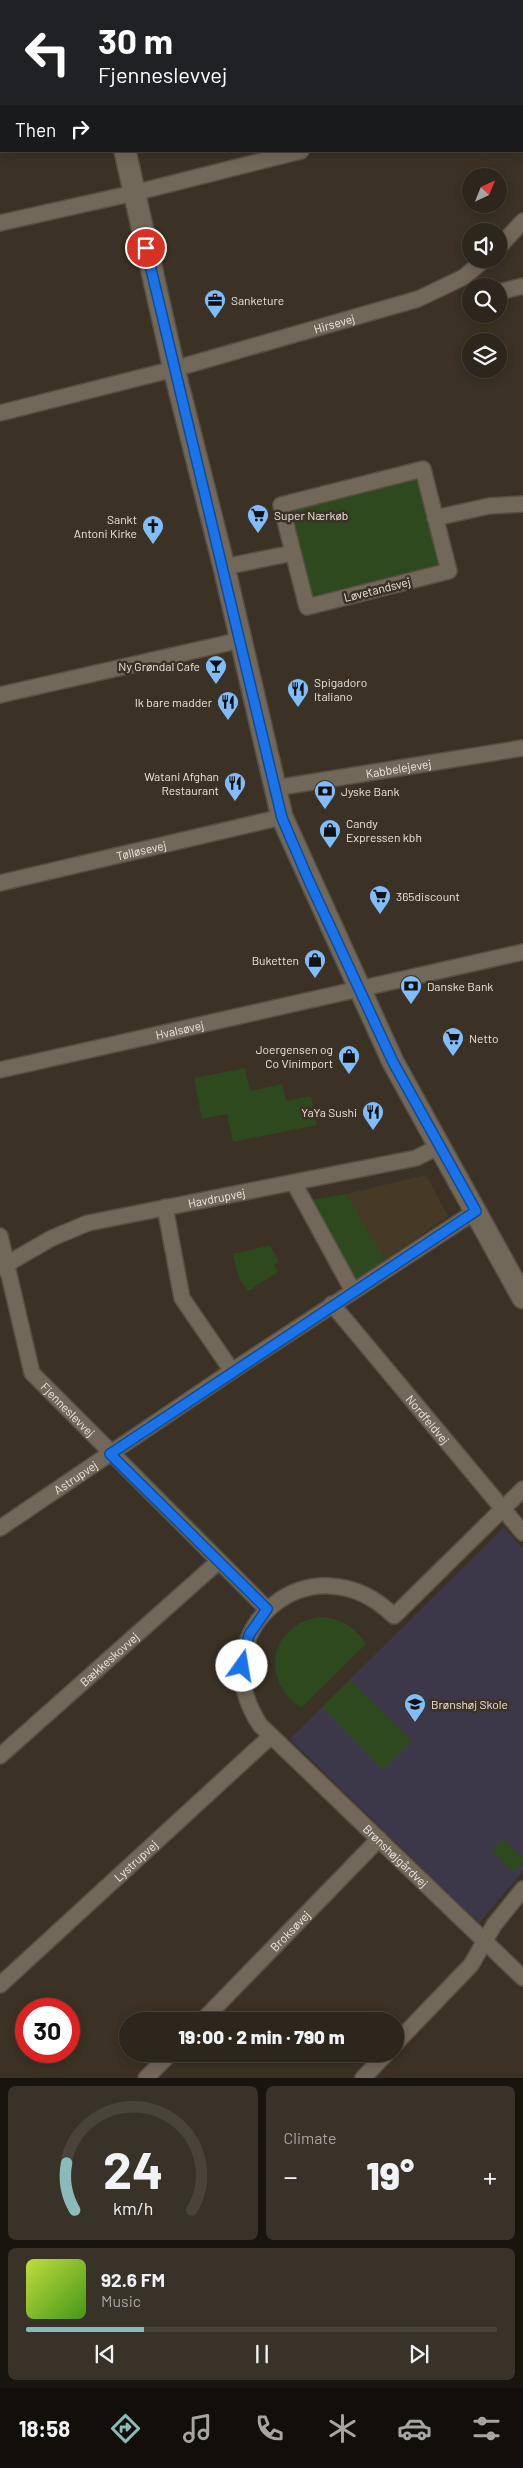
<!DOCTYPE html>
<html lang="en">
<head>
<meta charset="utf-8">
<style>
	:root { --surface:#2c261c; --page:#383229; --text:#f1f3f6; --muted:#a6a5a3; --line:#48433b; --accent:#8bbbb9 }
	body { margin:0; font-family:Barlow,sans-serif; background:var(--page); color:var(--text); height:100vh; display:flex; flex-direction:column; font-size:19px; white-space:nowrap }
	* { box-sizing:border-box; margin:0 }
	p { font-size:16px; color:var(--muted) }
	.icon { flex:none; width:28px; height:28px; fill:none; stroke:currentColor; stroke-width:2; stroke-linecap:round; stroke-linejoin:round }
	.map { position:relative; height:2078px; overflow:hidden }
	.drawer { display:flex; flex-direction:column; gap:8px; padding:8px; background:#18150f; flex:1 }
	.drawer>* { flex:none }
	.banner { position:absolute; left:0px; top:0px; width:524px; height:152px; box-shadow:0 2px 12px #0003,0 0 0 1px var(--line); background:#202124; color:#fff; overflow:hidden }
	.needle { width:32px; rotate:43deg }
	.tools { position:absolute; left:462px; top:168px; display:grid; gap:10px }
	.tools a { display:grid; place-items:center; width:45px; height:45px; border-radius:50%; background:var(--surface); box-shadow:0 2px 12px #0003,0 0 0 1px var(--line); font-size:25px }
	.speed { position:absolute; left:15px; top:1998px; display:flex; gap:10px; font-size:25px; font-weight:700; text-align:center }
	.speed>* { display:grid; place-content:center; width:65px; height:65px; border-radius:50%; background:var(--surface); box-shadow:0 2px 12px #0003,0 0 0 1px var(--line); line-height:1 }
	.speed .limit { border:8px solid #d22; background:#fff; color:#111 }
	.pin { position:absolute; display:grid; place-items:center; width:42px; height:42px; color:#fff; margin:-21px; border:2px solid #fff; border-radius:50%; box-shadow:0 1px 5px #0007 }
	.me { position:absolute; width:55px; margin:-28px; rotate:13deg; stroke-linejoin:round; filter:drop-shadow(0 0 4px #0008) }
	.turn { display:flex; align-items:center; gap:18px; height:105px; padding:0 15px; font-size:22px }
	.turn .icon { width:65px; height:65px; stroke-width:2.5 }
	.turn b { display:block; font-size:35px; line-height:42px }
	.then { display:flex; align-items:center; height:48px; padding:0 15px; background:#0003; gap:10px; font-size:19px }
	.big { font-size:38px; font-weight:800; line-height:1.1 }
	.drawer .tile { flex:1; display:flex; flex-direction:column; justify-content:center; gap:8px; min-width:0; padding:0 18px; border-radius:8px; background:var(--page) }
	.drawer .dial { align-items:center; gap:0 }
	.dial svg { height:130px; overflow:visible; fill:none; stroke:var(--line); stroke-width:7; stroke-linecap:round; text-anchor:middle }
	.dial text { fill:var(--text); stroke:none }
	.song { display:flex; align-items:center; gap:15px }
	.cover { width:60px; height:60px; border-radius:8px; background:linear-gradient(135deg,hsl(70 70% 55%),hsl(100 70% 35%)) }
	.played { height:5px; border-radius:2px; background:linear-gradient(90deg,var(--accent) 25%,var(--line) 25%) }
	.keys { display:flex; justify-content:space-around; direction:ltr }
	.heat { display:flex; justify-content:space-between; align-items:center; font-size:28px; direction:ltr }
	.drawer .tiles { flex:1; display:grid; gap:8px; grid-template-columns:1fr 1fr }
	.tile:last-child { grid-column:span 2 }
	.trip { position:absolute; left:119px; top:2012px; width:285px; height:50px; border-radius:25px; background:var(--surface); box-shadow:0 2px 12px #0003,0 0 0 1px var(--line); font-weight:800; line-height:50px; text-align:center }
	.menu { display:flex; height:80px; justify-content:space-around; align-items:center; background:#120f0b; color:var(--muted) }
	.menu .icon { width:35px; height:35px }
	.menu .selected { color:var(--accent) }
	.menu b { font-size:22px; color:var(--text) }
	.map>svg:first-child { display:block }
	.built { fill:#463926 }
	.education { fill:#3c3849 }
	.green { fill:#2e491e }
	.lines { fill:none; stroke-linecap:round; stroke-linejoin:round }
	.minor-casing { stroke:#574f43; stroke-width:18 }
	.tertiary-casing { stroke:#574f43; stroke-width:21 }
	.secondary-casing { stroke:#574f43; stroke-width:24 }
	.minor { stroke:#726859; stroke-width:15 }
	.tertiary { stroke:#726859; stroke-width:19 }
	.secondary { stroke:#726859; stroke-width:21 }
	.route-casing { stroke:#114b97; stroke-width:12 }
	.route { stroke:#1a73e8; stroke-width:9 }
	.labels { text-anchor:middle; dominant-baseline:central; stroke-width:5; stroke-linejoin:round; paint-order:stroke }
	.poi-label { font-size:12px; fill:#ece6de; stroke:#3b3225; text-anchor:start }
	.street-label { font-size:12px; fill:#ece6de; stroke:#3b3225 }
</style>
</head>
<body>
<div class="map">
<svg width="523" height="2078" viewBox="0 0 523 2078">
	<rect width="100%" height="100%" fill="#3b3225"/>
	<path class="built" d="M426,1175L448,1216L385,1260L346,1194Z"/>
	<path class="education" d="M504,1527L523,1549V1871L479,1923L290,1739Z"/>
	<g class="green">
		<path d="M419,476L440,565L313,602L291,506Z"/>
		<path d="M245,1068L250,1091L282,1084L286,1101L311,1096L317,1125L233,1142L227,1114L202,1119L194,1078Z"/>
		<path d="M346,1194L385,1260L354,1280L310,1200Z"/>
		<path d="M270,1245L279,1262L274,1265L278,1272L248,1291L239,1278L233,1254Z"/>
		<path d="M319,1617C341,1618 354,1626 366,1644L301,1708C260,1680 269,1626 319,1617Z"/>
		<path d="M350,1680L412,1741L383,1770L322,1707Z"/>
		<path d="M503,1839L523,1858V1862L513,1872L492,1851Z"/>
	</g>
	<g class="lines">
		<g class="minor-casing">
			<g id="minor">
				<path d="M391,0L392,1"/>
				<path d="M0,49H1"/>
				<path d="M522,66H523"/>
				<path d="M0,223L134,193L301,151"/>
				<path d="M499,247L523,221"/>
				<path d="M499,292L523,286"/>
				<path id="s1" d="M0,413L174,369L418,299L464,277L485,259"/>
				<path d="M423,469L449,571L307,607L281,505Z"/>
				<path d="M435,518L489,506L523,504"/>
				<path d="M224,567L293,553"/>
				<path d="M0,695L241,640"/>
				<path id="s2" d="M275,788L523,748"/>
				<path id="s3" d="M0,883L282,817"/>
				<path id="s4" d="M0,1070L523,952"/>
				<path d="M294,1183L353,1291"/>
				<path d="M165,1207L182,1298L232,1371"/>
				<path id="s5" d="M0,1236L32,1373L267,1609"/>
				<path id="s6" d="M0,1268L52,1238L88,1223L416,1158L440,1146"/>
				<path id="s7" d="M332,1304L523,1533"/>
				<path id="s8" d="M523,1489L394,1616C313,1536 198,1630 260,1725L523,1978"/>
				<path id="s9" d="M0,1528L232,1371L476,1211"/>
				<path id="s10" d="M0,1756L219,1561"/>
				<path id="s11" d="M0,1985L271,1736"/>
				<path id="s12" d="M202,2021L379,1839"/>
				<path d="M395,2044L471,1965L494,1925L523,1889"/>
				<path d="M146,2078L170,2054"/>
				<path d="M363,2078L386,2054"/>
			</g>
		</g>
		<g class="tertiary-casing">
			<path id="tertiary" d="M211,1L217,0"/>
		</g>
		<g class="secondary-casing">
			<g id="secondary">
				<path d="M91,0V1"/>
				<path d="M125,151L174,369L224,567L282,817L393,1062L523,1298"/>
			</g>
		</g>
		<use href="#minor" class="minor"/>
		<use href="#tertiary" class="tertiary"/>
		<use href="#secondary" class="secondary"/>
	</g>
	<g class="lines">
		<g class="route-casing">
			<path id="route" d="M146,248L282,818L309,881L393,1062L476,1211L110,1454L267,1609L249,1635L242,1666"/>
		</g>
		<use href="#route" class="route"/>
	</g>
	<defs>
		<g id="office-pin" transform="scale(1.125)"><path d="M0 17L-7.5 6A9.5 9.5 0 1 1 7.5 6Z" fill="#81bdfa" stroke="#3b3225"/><path d="M-6-3h4V-5.5h4V-3h4V5H-6ZM-1-4.5V-3h2v-1.5ZM-6 0V1H6V0Z" fill="#111"/></g>
		<g id="supermarket-pin" transform="scale(1.125)"><path d="M0 17L-7.5 6A9.5 9.5 0 1 1 7.5 6Z" fill="#81bdfa" stroke="#3b3225"/><path d="M-6-5.5h2.5l.6 2H6L4.5 2H-2.5L-4.4-4H-6ZM-1.5 3.2a1.3 1.3 0 1 0 .1 0ZM3 3.2a1.3 1.3 0 1 0 .1 0Z" fill="#111"/></g>
		<g id="church-pin" transform="scale(1.125)"><path d="M0 17L-7.5 6A9.5 9.5 0 1 1 7.5 6Z" fill="#81bdfa" stroke="#3b3225"/><path d="M-1.2-6h2.4v3.5h3.3v2.4h-3.3V6h-2.4V-.1h-3.3v-2.4h3.3Z" fill="#111"/></g>
		<g id="bar-pin" transform="scale(1.125)"><path d="M0 17L-7.5 6A9.5 9.5 0 1 1 7.5 6Z" fill="#81bdfa" stroke="#3b3225"/><path d="M-6-5H6L.8 .8V4.5H3.5V6h-7V4.5H-.8V.8Z" fill="#111"/></g>
		<g id="restaurant-pin" transform="scale(1.125)"><path d="M0 17L-7.5 6A9.5 9.5 0 1 1 7.5 6Z" fill="#81bdfa" stroke="#3b3225"/><path d="M-5-6h1v4h1v-4h1v4h1v-4h1v5L-1.5 .5V6h-2V.5L-5-1ZM5-6V6H3V1.5H1.5Q1.5-4 5-6Z" fill="#111"/></g>
		<g id="bank-pin" transform="scale(1.125)"><path d="M0 17L-7.5 6A9.5 9.5 0 1 1 7.5 6Z" fill="#81bdfa" stroke="#3b3225"/><path d="M-6-4H6V4H-6ZM0-2.3a2.3 2.3 0 1 0 0 4.6a2.3 2.3 0 1 0 0-4.6Z" fill="#111"/></g>
		<g id="shop-pin" transform="scale(1.125)"><path d="M0 17L-7.5 6A9.5 9.5 0 1 1 7.5 6Z" fill="#81bdfa" stroke="#3b3225"/><path d="M-5-2.5h2.3a2.7 3.5 0 0 1 5.4 0H5L5.5 6h-11ZM-1.5-2.5h3a1.5 2.3 0 0 0-3 0Z" fill="#111"/></g>
		<g id="school-pin" transform="scale(1.125)"><path d="M0 17L-7.5 6A9.5 9.5 0 1 1 7.5 6Z" fill="#81bdfa" stroke="#3b3225"/><path d="M0-5L7-2L0 1L-7-2ZM-4 1L0 2.5L4 1V4Q0 6-4 4Z" fill="#111"/></g>
	</defs>
	<g fill-rule="evenodd">
		<use href="#office-pin" x="215" y="300"/>
		<use href="#supermarket-pin" x="258" y="515"/>
		<use href="#church-pin" x="153" y="526"/>
		<use href="#bar-pin" x="216" y="666"/>
		<use href="#restaurant-pin" x="298" y="689"/>
		<use href="#restaurant-pin" x="228" y="702"/>
		<use href="#restaurant-pin" x="235" y="783"/>
		<use href="#bank-pin" x="325" y="791"/>
		<use href="#shop-pin" x="330" y="830"/>
		<use href="#supermarket-pin" x="380" y="896"/>
		<use href="#shop-pin" x="315" y="960"/>
		<use href="#bank-pin" x="411" y="986"/>
		<use href="#supermarket-pin" x="453" y="1038"/>
		<use href="#shop-pin" x="349" y="1056"/>
		<use href="#restaurant-pin" x="373" y="1112"/>
		<use href="#school-pin" x="415" y="1704"/>
	</g>
	<g class="labels">
		<g class="poi-label">
			<text x="231" y="300">Sanketure</text>
			<text x="274" y="515">Super Nærkøb</text>
			<text x="137" y="519" text-anchor="end">Sankt<tspan x="137" dy="14">Antoni Kirke</tspan></text>
			<text x="200" y="666" text-anchor="end">Ny Grøndal Cafe</text>
			<text x="314" y="682">Spigadoro<tspan x="314" dy="14">Italiano</tspan></text>
			<text x="212" y="702" text-anchor="end">Ik bare madder</text>
			<text x="219" y="776" text-anchor="end">Watani Afghan<tspan x="219" dy="14">Restaurant</tspan></text>
			<text x="341" y="791">Jyske Bank</text>
			<text x="346" y="823">Candy<tspan x="346" dy="14">Expressen kbh</tspan></text>
			<text x="396" y="896">365discount</text>
			<text x="299" y="960" text-anchor="end">Buketten</text>
			<text x="427" y="986">Danske Bank</text>
			<text x="469" y="1038">Netto</text>
			<text x="333" y="1049" text-anchor="end">Joergensen og<tspan x="333" dy="14">Co Vinimport</tspan></text>
			<text x="357" y="1112" text-anchor="end">YaYa Sushi</text>
			<text x="431" y="1704">Brønshøj Skole</text>
		</g>
		<g class="street-label">
			<text stroke="none"><textPath href="#s1" startOffset="346">Hirsevej</textPath></text>
			<text transform="translate(377 589) rotate(-14)">Løvetandsvej</text>
			<text stroke="none"><textPath href="#s2" startOffset="125">Kabbelejevej</textPath></text>
			<text stroke="none"><textPath href="#s3" startOffset="145">Tølløsevej</textPath></text>
			<text stroke="none"><textPath href="#s4" startOffset="184">Hvalsøvej</textPath></text>
			<text stroke="none"><textPath href="#s6" startOffset="230">Havdrupvej</textPath></text>
			<text stroke="none"><textPath href="#s5" startOffset="192">Fjenneslevvej</textPath></text>
			<text stroke="none"><textPath href="#s7" startOffset="150">Nordfeldvej</textPath></text>
			<text stroke="none"><textPath href="#s9" startOffset="91">Astrupvej</textPath></text>
			<text stroke="none"><textPath href="#s10" startOffset="146">Bækkeskovvej</textPath></text>
			<text stroke="none"><textPath href="#s8" startOffset="636">Brønshøjgårdvej</textPath></text>
			<text stroke="none"><textPath href="#s11" startOffset="184">Lystrupvej</textPath></text>
			<text stroke="none"><textPath href="#s12" startOffset="126">Broksøvej</textPath></text>
		</g>
	</g>
</svg>
<div class="tools">
<a><svg class="needle" viewBox="-14 -14 28 28"><path d="M0-13l5 13h-10z" fill="#e53935"/><path d="M0 13l5-13h-10z" fill="#a6a5a3"/></svg></a>
<a><svg class="icon" aria-label="sound" viewBox="0 0 24 24"><path d="M4 9h4l5-4v14l-5-4H4zM17 9q2 3 0 6"/></svg></a>
<a><svg class="icon" aria-label="search" viewBox="0 0 24 24"><circle cx="10" cy="10" r="6"/><path d="M15 15l6 6"/></svg></a>
<a><svg class="icon" aria-label="layers" viewBox="0 0 24 24"><path d="M12 4l9 5-9 5-9-5zM3 14l9 5 9-5"/></svg></a>
</div>
<div class="speed"><div class="limit">30</div></div>
<div class="pin" style="left:146px;top:248px;background:#d93025"><svg class="icon" aria-label="arrive" viewBox="0 0 24 24"><path d="M6 21V4h12l-3 4 3 4H6"/></svg></div>
<svg class="me" style="left:242px;top:1666px" viewBox="-20 -20 40 40"><circle r="19" fill="#fff"/><path d="M0-13L10 11 0 6-10 11z" fill="#1a73e8"/></svg>
<div class="trip">19:00 · 2 min · 790 m</div>
<div class="banner">
<div class="turn"><svg class="icon" aria-label="left" viewBox="0 0 24 24"><path d="M17 20v-9H6M10 6l-5 5 5 5"/></svg><div><b>30 m</b>Fjenneslevvej</div></div>
<div class="then">Then<svg class="icon" aria-label="right" viewBox="0 0 24 24"><path d="M7 20v-9h11M14 6l5 5-5 5"/></svg></div>
</div>
</div>
<section class="drawer">
<div class="tiles">
<div class="tile dial"><svg viewBox="0 0 100 80">
<path d="M14 69A42 42 0 1 1 86 69"/>
<path d="M14 69A42 42 0 0 1 9 40" stroke="#8bbbb9"/>
<text x="50" y="56" font-size="32" font-weight="700">24</text>
<text x="50" y="72" font-size="11">km/h</text>
</svg></div>
<div class="tile"><p>Climate</p>
<div class="heat"><a>−</a><b class="big">19°</b><a>+</a></div>
</div>
<div class="tile">
<div class="song"><i class="cover"></i><div><b>92.6 FM</b><p>Music</p></div></div>
<div class="played"></div>
<div class="keys"><svg class="icon" aria-label="previous" viewBox="0 0 24 24"><path d="M18 5L8 12l10 7zM5 5v14"/></svg><svg class="icon" aria-label="pause" viewBox="0 0 24 24"><path d="M8 5v14M16 5v14"/></svg><svg class="icon" aria-label="next" viewBox="0 0 24 24"><path d="M6 5l10 7-10 7zM19 5v14"/></svg></div>
</div>
</div>
</section>
<nav class="menu">
<b>18:58</b>
<svg class="icon selected" aria-label="directions" viewBox="0 0 24 24"><path d="M12 3l9 9-9 9-9-9zM9 14v-3h6M13 9l2 2-2 2"/></svg>
<svg class="icon" aria-label="music" viewBox="0 0 24 24"><path d="M9 18V5l10-2v13"/><circle cx="6" cy="18" r="3"/><circle cx="16" cy="16" r="3"/></svg>
<svg class="icon" aria-label="phone" viewBox="0 0 24 24"><path d="M5 4h4l2 5-3 2q2 4 5 5l2-3 5 2v4C11 20 4 13 5 4z"/></svg>
<svg class="icon" aria-label="climate" viewBox="0 0 24 24"><path d="M12 3v18M4 7l16 10M4 17L20 7"/></svg>
<svg class="icon" aria-label="car" viewBox="0 0 24 24"><path d="M5 17H2v-5l4-1 3-4h7l3 4 3 1v5h-3M9 17h6M6 11h13"/><circle cx="7" cy="17" r="2"/><circle cx="17" cy="17" r="2"/></svg>
<svg class="icon" aria-label="filters" viewBox="0 0 24 24"><path d="M4 7h16M4 17h16"/><circle cx="9" cy="7" r="2"/><circle cx="15" cy="17" r="2"/></svg>
</nav>
</body>
</html>
